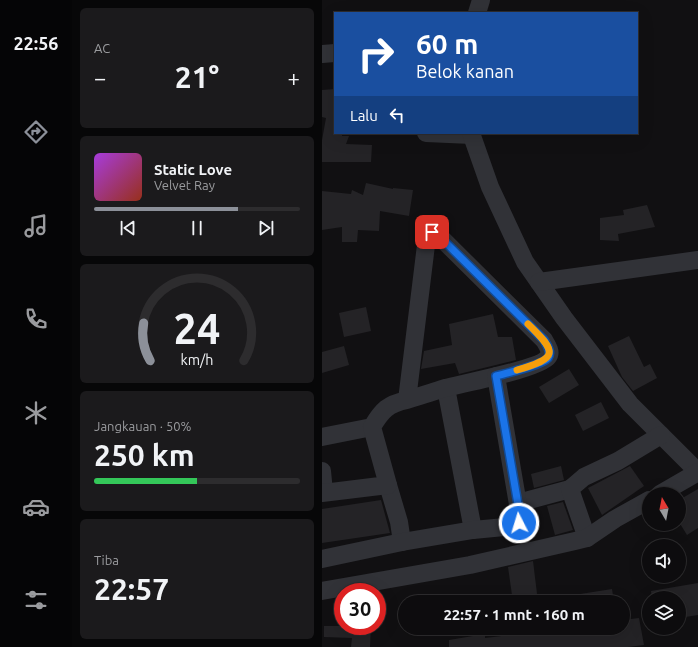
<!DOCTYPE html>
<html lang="id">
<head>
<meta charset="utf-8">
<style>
	:root { --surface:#0d0c0e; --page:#1b1a1c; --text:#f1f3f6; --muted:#9a9b9e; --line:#2d2c2e; --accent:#8c9099 }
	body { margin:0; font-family:Ubuntu,sans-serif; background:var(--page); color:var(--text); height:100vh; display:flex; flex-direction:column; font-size:15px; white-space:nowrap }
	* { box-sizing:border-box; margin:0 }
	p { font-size:13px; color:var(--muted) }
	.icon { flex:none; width:22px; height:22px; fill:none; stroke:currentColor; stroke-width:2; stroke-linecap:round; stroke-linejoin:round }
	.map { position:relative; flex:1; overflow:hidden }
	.sheet { display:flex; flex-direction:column; gap:8px; padding:8px; background:#070708; width:250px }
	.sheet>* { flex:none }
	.banner { position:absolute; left:12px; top:12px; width:304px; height:122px; border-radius:0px; box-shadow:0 4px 16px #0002,0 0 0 1px var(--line); background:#1a4fa0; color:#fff; overflow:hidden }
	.needle { width:26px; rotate:350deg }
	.tools { position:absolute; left:320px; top:487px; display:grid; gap:8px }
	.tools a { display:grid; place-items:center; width:44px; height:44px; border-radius:50%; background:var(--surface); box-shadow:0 4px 16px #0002,0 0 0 1px var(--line); font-size:20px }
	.speed { position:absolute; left:12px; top:583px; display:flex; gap:8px; font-size:20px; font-weight:700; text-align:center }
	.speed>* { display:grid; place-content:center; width:52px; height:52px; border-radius:50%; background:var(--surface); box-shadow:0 4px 16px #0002,0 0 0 1px var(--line); line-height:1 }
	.speed .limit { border:6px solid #d22; background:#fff; color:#111 }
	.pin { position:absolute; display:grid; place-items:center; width:34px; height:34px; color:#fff; margin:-17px; border-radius:8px; box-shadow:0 2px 6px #0006 }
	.me { position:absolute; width:44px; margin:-22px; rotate:355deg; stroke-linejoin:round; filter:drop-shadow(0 0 3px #0008) }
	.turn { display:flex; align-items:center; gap:14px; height:84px; padding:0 16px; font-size:18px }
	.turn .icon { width:52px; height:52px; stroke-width:2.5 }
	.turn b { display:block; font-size:28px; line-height:34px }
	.then { display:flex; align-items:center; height:38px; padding:0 16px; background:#0003; gap:8px; font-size:15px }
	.big { font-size:30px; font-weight:600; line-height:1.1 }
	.sheet .tile { flex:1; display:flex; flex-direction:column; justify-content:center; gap:6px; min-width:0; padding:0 14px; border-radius:6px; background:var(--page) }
	.sheet .dial { align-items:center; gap:0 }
	.dial svg { height:104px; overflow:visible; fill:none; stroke:var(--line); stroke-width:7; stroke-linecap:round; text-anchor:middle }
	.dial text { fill:var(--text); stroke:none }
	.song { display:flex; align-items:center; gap:12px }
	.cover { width:48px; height:48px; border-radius:6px; background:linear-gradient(135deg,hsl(280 70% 55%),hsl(10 70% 35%)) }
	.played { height:4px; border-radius:2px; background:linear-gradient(90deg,var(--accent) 70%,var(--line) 70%) }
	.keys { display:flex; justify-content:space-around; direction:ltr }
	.heat { display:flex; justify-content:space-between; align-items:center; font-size:22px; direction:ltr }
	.charge { height:6px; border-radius:3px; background:linear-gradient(90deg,#34c759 50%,var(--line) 0) }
	.trip { position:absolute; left:76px; top:595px; width:232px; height:40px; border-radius:20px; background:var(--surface); box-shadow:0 4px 16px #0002,0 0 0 1px var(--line); font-weight:600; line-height:40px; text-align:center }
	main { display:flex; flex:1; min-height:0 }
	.dock { display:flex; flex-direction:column; width:72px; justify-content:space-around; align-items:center; background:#050506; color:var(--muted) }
	.dock .icon { width:28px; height:28px }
	.dock .selected { color:var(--accent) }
	.dock b { font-size:18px; color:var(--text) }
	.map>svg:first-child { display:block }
	.building { fill:#242326 }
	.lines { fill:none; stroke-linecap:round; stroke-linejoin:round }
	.minor { stroke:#313237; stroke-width:18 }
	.route-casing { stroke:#114b97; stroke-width:10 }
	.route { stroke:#1a73e8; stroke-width:7 }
	.slow { stroke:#f59e0b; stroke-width:7 }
</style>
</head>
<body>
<main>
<nav class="dock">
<b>22:56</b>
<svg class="icon selected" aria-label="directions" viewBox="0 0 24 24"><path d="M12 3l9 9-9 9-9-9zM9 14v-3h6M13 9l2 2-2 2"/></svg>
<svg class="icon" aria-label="music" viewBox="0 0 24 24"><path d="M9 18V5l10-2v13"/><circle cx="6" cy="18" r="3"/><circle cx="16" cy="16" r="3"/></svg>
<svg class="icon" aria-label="phone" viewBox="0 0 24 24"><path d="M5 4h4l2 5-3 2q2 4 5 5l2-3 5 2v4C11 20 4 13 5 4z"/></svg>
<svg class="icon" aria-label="climate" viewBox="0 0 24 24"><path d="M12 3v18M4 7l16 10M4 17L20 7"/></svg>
<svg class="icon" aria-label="car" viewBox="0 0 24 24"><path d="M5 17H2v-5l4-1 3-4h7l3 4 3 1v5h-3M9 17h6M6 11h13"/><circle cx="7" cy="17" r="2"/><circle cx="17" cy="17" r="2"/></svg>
<svg class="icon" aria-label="filters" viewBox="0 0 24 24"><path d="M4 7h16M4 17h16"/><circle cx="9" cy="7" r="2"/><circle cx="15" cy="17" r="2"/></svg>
</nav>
<section class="sheet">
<div class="tile"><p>AC</p>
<div class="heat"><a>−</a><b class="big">21°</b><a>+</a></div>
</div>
<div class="tile">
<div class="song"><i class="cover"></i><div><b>Static Love</b><p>Velvet Ray</p></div></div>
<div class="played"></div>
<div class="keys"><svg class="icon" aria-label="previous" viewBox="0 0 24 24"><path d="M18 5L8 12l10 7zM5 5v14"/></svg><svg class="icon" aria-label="pause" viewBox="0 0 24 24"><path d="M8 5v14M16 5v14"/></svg><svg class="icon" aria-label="next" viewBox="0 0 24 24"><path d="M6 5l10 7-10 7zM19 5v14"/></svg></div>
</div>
<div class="tile dial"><svg viewBox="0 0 100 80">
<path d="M14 69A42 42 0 1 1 86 69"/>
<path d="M14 69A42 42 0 0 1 9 40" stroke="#8c9099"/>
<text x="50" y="56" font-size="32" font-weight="700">24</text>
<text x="50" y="72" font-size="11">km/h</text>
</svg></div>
<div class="tile"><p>Jangkauan · 50%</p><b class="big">250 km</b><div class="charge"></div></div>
<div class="tile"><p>Tiba</p><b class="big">22:57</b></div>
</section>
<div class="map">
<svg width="376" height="647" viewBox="0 0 376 647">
	<rect width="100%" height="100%" fill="#111012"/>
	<g class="building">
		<path d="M13,89V133H20V136H27L24,144L50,145L49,162H0V140L4,118L0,117V90Z"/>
		<path d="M44,183L71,189V188L91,190L87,216L58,211L57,231L36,230L35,242H20V227L0,230V191L29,194L30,190L41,195Z"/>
		<path d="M325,205L333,227L296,234L297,241L278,240V218L302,215L301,210Z"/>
		<path d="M44,307L49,331L22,337L17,313Z"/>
		<path d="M171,314L176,337H190L194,360L137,374L133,363L99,369L102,351L130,345L127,324Z"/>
		<path d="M307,336L322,367L328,364L335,378L311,391L300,377L286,346Z"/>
		<path d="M22,346L27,365L0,373V352Z"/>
		<path d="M247,369L257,385L227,403L217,387Z"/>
		<path d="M279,402L287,418L261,431L253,415Z"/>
		<path d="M239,466L242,480L212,488L209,474Z"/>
		<path d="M308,466L322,486L280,515L266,488Z"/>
		<path d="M376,489V528L365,535L357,522V500Z"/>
		<path d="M59,500L68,533L0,543V509Z"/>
		<path d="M241,502L251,530L233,535L225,506Z"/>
		<path d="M211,561L216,602H191L186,567Z"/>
		<path d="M376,583V615L357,618V598H330L329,591Z"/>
		<path d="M290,589L292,602H253L252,595Z"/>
		<path d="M317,618L322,645L306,647H127V640L163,634V638L195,634L194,628H301V620Z"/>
		<path d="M2,626H49L48,647H29L30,638L2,637Z"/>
	</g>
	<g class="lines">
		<g class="minor">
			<path d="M155,13L159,0"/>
			<path d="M0,54L13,53"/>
			<path d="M104,133L150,135"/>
			<path d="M149,133L168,187L203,262L242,318L308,404L376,472"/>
			<path d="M217,282L376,260"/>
			<path d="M124,388L151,530"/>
			<path d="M0,437L50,427"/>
			<path d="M0,471L2,492"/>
			<path d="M66,485L77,522L80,542"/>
			<path d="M0,493L66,485L50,427C60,410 66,404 85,400C98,396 111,392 123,388C140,384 219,368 226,357C230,352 225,345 222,340L114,233L110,232L107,233L105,237L85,400"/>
			<path d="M338,494L376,472"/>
			<path d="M196,503L248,489"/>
			<path d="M265,538L248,489L262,477L296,461L339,435"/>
			<path d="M0,559L80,542L151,530L193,526C197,523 198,521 198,516L174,376"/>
			<path d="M0,591L148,565L253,541L265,538L293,519L327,500"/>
		</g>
	</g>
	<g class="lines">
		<g class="route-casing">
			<path id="route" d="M110,232L114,233L222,340C225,345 230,352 226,358C220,365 185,373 174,376L198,516L197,523"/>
		</g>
		<use href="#route" class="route"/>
		<path class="slow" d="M195,370C236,358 236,353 206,324"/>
	</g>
</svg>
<div class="tools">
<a><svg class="needle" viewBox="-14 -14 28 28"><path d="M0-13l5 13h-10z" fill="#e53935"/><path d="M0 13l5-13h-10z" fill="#9a9b9e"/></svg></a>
<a><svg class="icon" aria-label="sound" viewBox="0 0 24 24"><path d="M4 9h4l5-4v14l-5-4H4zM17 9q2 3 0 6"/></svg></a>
<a><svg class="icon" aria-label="layers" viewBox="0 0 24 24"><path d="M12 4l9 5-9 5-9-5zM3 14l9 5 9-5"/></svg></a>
</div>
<div class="speed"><div class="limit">30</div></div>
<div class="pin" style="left:110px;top:232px;background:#d93025"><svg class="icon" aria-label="arrive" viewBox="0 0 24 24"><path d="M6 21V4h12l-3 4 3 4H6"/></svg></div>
<svg class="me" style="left:197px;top:523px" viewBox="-20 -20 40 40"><circle r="17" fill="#1a73e8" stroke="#fff" stroke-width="3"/><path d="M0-11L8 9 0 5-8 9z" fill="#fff"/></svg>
<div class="trip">22:57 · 1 mnt · 160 m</div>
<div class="banner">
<div class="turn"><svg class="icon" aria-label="right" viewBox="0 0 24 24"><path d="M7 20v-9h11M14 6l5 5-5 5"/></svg><div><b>60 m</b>Belok kanan</div></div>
<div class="then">Lalu<svg class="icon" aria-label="left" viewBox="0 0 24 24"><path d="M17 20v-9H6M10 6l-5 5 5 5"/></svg></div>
</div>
</div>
</main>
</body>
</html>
